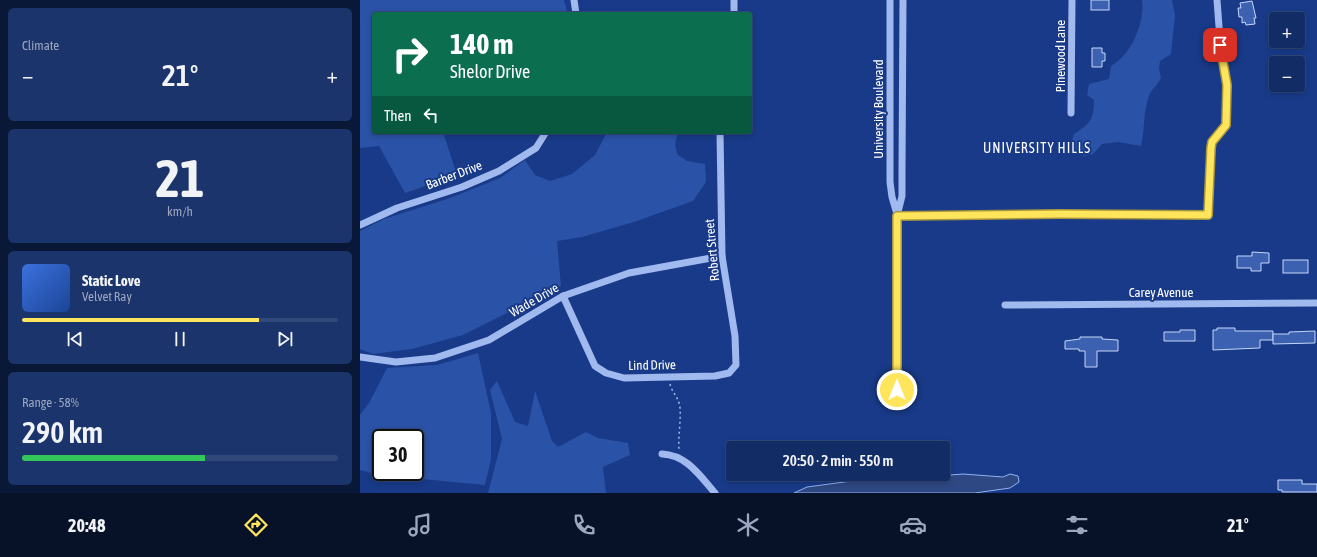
<!DOCTYPE html>
<html lang="en">
<head>
<meta charset="utf-8">
<style>
	:root { --surface:#122c66; --page:#1b346c; --text:#f1f3f6; --muted:#9ca7bf; --line:#31487a; --accent:#ffe55c }
	body { margin:0; font-family:"Asap Condensed",sans-serif; background:var(--page); color:var(--text); height:100vh; display:flex; flex-direction:column; font-size:15px; white-space:nowrap }
	* { box-sizing:border-box; margin:0 }
	p { font-size:13px; color:var(--muted) }
	.icon { flex:none; width:22px; height:22px; fill:none; stroke:currentColor; stroke-width:2; stroke-linecap:round; stroke-linejoin:round }
	.map { position:relative; flex:1; overflow:hidden }
	.drawer { display:flex; flex-direction:column; gap:8px; padding:8px; background:#0a1838; width:360px }
	.drawer>* { flex:none }
	.guide { position:absolute; left:12px; top:12px; width:380px; height:122px; border-radius:4px; box-shadow:0 2px 6px #0003,0 0 0 1px var(--line); background:#0b6e4f; color:#fff; overflow:hidden }
	.tools { position:absolute; left:909px; top:12px; display:grid; gap:8px }
	.tools a { display:grid; place-items:center; width:36px; height:36px; border-radius:4px; background:var(--surface); box-shadow:0 2px 6px #0003,0 0 0 1px var(--line); font-size:20px }
	.speed { position:absolute; left:12px; top:429px; display:flex; gap:8px; font-size:20px; font-weight:700; text-align:center }
	.speed>* { display:grid; place-content:center; width:52px; height:52px; border-radius:50%; background:var(--surface); box-shadow:0 2px 6px #0003,0 0 0 1px var(--line); line-height:1 }
	.speed .limit { border:2px solid #111; border-radius:6px; background:#fff; color:#111 }
	.pin { position:absolute; display:grid; place-items:center; width:34px; height:34px; color:#fff; margin:-17px; border-radius:8px; box-shadow:0 2px 6px #0006 }
	.me { position:absolute; width:44px; margin:-22px; rotate:0deg; stroke-linejoin:round; filter:drop-shadow(0 0 3px #0008) }
	.turn { display:flex; align-items:center; gap:14px; height:84px; padding:0 12px; font-size:18px }
	.turn .icon { width:52px; height:52px; stroke-width:2.5 }
	.turn b { display:block; font-size:28px; line-height:34px }
	.then { display:flex; align-items:center; height:38px; padding:0 12px; background:#0003; gap:8px; font-size:15px }
	.big { font-size:30px; font-weight:600; line-height:1.1 }
	.drawer .card { flex:1; display:flex; flex-direction:column; justify-content:center; gap:6px; min-width:0; padding:0 14px; border-radius:6px; background:var(--page) }
	.drawer .dial { align-items:center; gap:0 }
	.dial b { font-size:52px; line-height:1 }
	.song { display:flex; align-items:center; gap:12px }
	.cover { width:48px; height:48px; border-radius:6px; background:linear-gradient(135deg,hsl(220 70% 55%),hsl(220 70% 35%)) }
	.played { height:4px; border-radius:2px; background:linear-gradient(90deg,var(--accent) 75%,var(--line) 75%) }
	.keys { display:flex; justify-content:space-around; direction:ltr }
	.heat { display:flex; justify-content:space-between; align-items:center; font-size:22px; direction:ltr }
	.charge { height:6px; border-radius:3px; background:linear-gradient(90deg,#34c759 58%,var(--line) 0) }
	.trip { position:absolute; left:366px; top:441px; width:224px; height:40px; border-radius:4px; background:var(--surface); box-shadow:0 2px 6px #0003,0 0 0 1px var(--line); font-weight:600; line-height:40px; text-align:center }
	.tabs { display:flex; height:64px; justify-content:space-around; align-items:center; background:#071229; color:var(--muted) }
	.tabs .icon { width:28px; height:28px }
	.tabs .current { color:var(--accent) }
	.tabs b { font-size:18px; color:var(--text) }
	main { display:flex; flex:1; min-height:0 }
	.map>svg:first-child { display:block }
	.green { fill:#2a52a7; fill-rule:evenodd }
	.water { fill:#2e4883; stroke:#92b2f0 }
	.building { fill:#3c61b0; stroke:#c5d6fa }
	.lines { fill:none; stroke-linecap:round; stroke-linejoin:round }
	.path { stroke:#a0b9ee; stroke-width:1.5; stroke-dasharray:2 3; stroke-linecap:butt }
	.minor { stroke:#a0b9ee; stroke-width:7 }
	.route-casing { stroke:#a6953c; stroke-width:10 }
	.route { stroke:#ffe55c; stroke-width:7 }
	.labels { text-anchor:middle; dominant-baseline:central; stroke-width:4; stroke-linejoin:round; paint-order:stroke }
	.street-label { font-size:13px; fill:#fff; stroke:#183a88 }
	.neighbourhood-label { font-size:14px; letter-spacing:1px; fill:#fff; stroke:#183a88 }
</style>
</head>
<body>
<main>
<section class="drawer">
<div class="card"><p>Climate</p>
<div class="heat"><a>−</a><b class="big">21°</b><a>+</a></div>
</div>
<div class="card dial"><b>21</b><p>km/h</p></div>
<div class="card">
<div class="song"><i class="cover"></i><div><b>Static Love</b><p>Velvet Ray</p></div></div>
<div class="played"></div>
<div class="keys"><svg class="icon" aria-label="previous" viewBox="0 0 24 24"><path d="M18 5L8 12l10 7zM5 5v14"/></svg><svg class="icon" aria-label="pause" viewBox="0 0 24 24"><path d="M8 5v14M16 5v14"/></svg><svg class="icon" aria-label="next" viewBox="0 0 24 24"><path d="M6 5l10 7-10 7zM19 5v14"/></svg></div>
</div>
<div class="card"><p>Range · 58%</p><b class="big">290 km</b><div class="charge"></div></div>
</section>
<div class="map">
<svg width="957" height="493" viewBox="0 0 957 493">
	<rect width="100%" height="100%" fill="#183a88"/>
	<g class="green">
		<path d="M0,0H204L208,14H14V132H83L97,175L45,193L19,146L0,148Z"/>
		<path d="M782,0H812L815,15L811,54L800,61L799,69L801,78C798,84 791,90 789,96C783,112 785,130 781,146L758,142L742,144L733,154L724,156L710,147L714,134C730,124 734,119 734,100L727,95L729,84L749,79L751,66C771,55 785,23 782,0Z"/>
		<path d="M247,132H318L315,144L317,154L327,161L345,164L346,182L333,201L274,222L222,237L197,241L201,286L103,335L52,349L13,354L0,349V231L24,219L90,198L140,178L165,160L175,175L190,181L212,174L235,155Z"/>
		<path d="M118,353L131,413V459L125,485L19,475L0,470V415L9,403L27,368L77,365ZM21,438H55V472H21Z"/>
		<path d="M137,381L155,422L168,426L175,391L192,441L198,447L226,432L238,438L268,443L270,455L243,467L246,493H128L142,439L130,390Z"/>
	</g>
	<path class="water" d="M603,474L643,477L650,474L658,476L659,482L650,488L615,493H434L447,487L522,477L540,479Z"/>
	<g class="building">
		<rect x="731" y="0" width="18" height="10"/>
		<path d="M892,1L896,18H894L895,24L886,25L885,22L882,23V17H879L878,8H881L880,3Z"/>
		<path d="M732,48H742V53H745V61H742V67H732Z"/>
		<path d="M892,252L909,253V263H901V271H891V268H877V256H892Z"/>
		<rect x="923" y="260" width="25" height="13"/>
		<path d="M857,328H875V331H913V340H900V348L853,350V330H857Z"/>
		<path d="M820,330H835V341H804V332H820Z"/>
		<path d="M955,331V343L913,344V334H929V332Z"/>
		<path d="M720,337H742V339L758,340V351H737V367H725V351H719V349H705V341L720,339Z"/>
		<path d="M918,480H942V484H957V492H922V490H918Z"/>
	</g>
	<g class="lines">
		<path class="path" d="M310,384C312,393 319,397 320,408C321,422 318,436 319,450"/>
		<g class="minor">
			<path d="M214,0L216,14"/>
			<path d="M530,0V182L532,197L537,214"/>
			<path d="M374,14V0"/>
			<path d="M711,113L712,0"/>
			<path d="M537,216L699,214L849,215L851,148L852,142L866,125L867,103V85L861,53L857,0"/>
			<path d="M0,225L37,208L102,187L139,171L176,148L186,132"/>
			<path d="M203,296L235,366L246,373L264,378L355,376L369,373L376,365L375,336L362,256L360,132"/>
			<path d="M645,305L957,303"/>
			<path d="M0,357L36,362L75,358L129,340L203,296L269,273L362,256"/>
			<path d="M537,390V216L542,196V171L543,0"/>
			<path d="M302,454C327,455 340,476 355,493"/>
		</g>
	</g>
	<g class="lines">
		<g class="route-casing">
			<path id="route" d="M537,390V216L699,214L848,215L851,148L852,142L866,125L867,85L860,45"/>
		</g>
		<use href="#route" class="route"/>
	</g>
	<g class="labels">
		<g class="street-label">
			<text transform="translate(700 56) rotate(-90)">Pinewood Lane</text>
			<text transform="translate(518 109) rotate(-90)">University Boulevard</text>
			<text transform="translate(94 175) rotate(-21)">Barber Drive</text>
			<text transform="translate(352 250) rotate(-95)">Robert Street</text>
			<text x="801" y="292">Carey Avenue</text>
			<text transform="translate(174 300) rotate(-30)">Wade Drive</text>
			<text transform="translate(292 365) rotate(-1)">Lind Drive</text>
		</g>
		<g class="neighbourhood-label">
			<text x="677" y="148">UNIVERSITY HILLS</text>
		</g>
	</g>
</svg>
<div class="tools">
<a>+</a>
<a>−</a>
</div>
<div class="speed"><div class="limit">30</div></div>
<div class="pin" style="left:860px;top:45px;background:#d93025"><svg class="icon" aria-label="arrive" viewBox="0 0 24 24"><path d="M6 21V4h12l-3 4 3 4H6"/></svg></div>
<svg class="me" style="left:537px;top:390px" viewBox="-20 -20 40 40"><circle r="17" fill="#ffe55c" stroke="#fff" stroke-width="3"/><path d="M0-11L8 9 0 5-8 9z" fill="#fff"/></svg>
<div class="trip">20:50 · 2 min · 550 m</div>
<div class="guide">
<div class="turn"><svg class="icon" aria-label="right" viewBox="0 0 24 24"><path d="M7 20v-9h11M14 6l5 5-5 5"/></svg><div><b>140 m</b>Shelor Drive</div></div>
<div class="then">Then<svg class="icon" aria-label="left" viewBox="0 0 24 24"><path d="M17 20v-9H6M10 6l-5 5 5 5"/></svg></div>
</div>
</div>
</main>
<nav class="tabs">
<b>20:48</b>
<svg class="icon current" aria-label="directions" viewBox="0 0 24 24"><path d="M12 3l9 9-9 9-9-9zM9 14v-3h6M13 9l2 2-2 2"/></svg>
<svg class="icon" aria-label="music" viewBox="0 0 24 24"><path d="M9 18V5l10-2v13"/><circle cx="6" cy="18" r="3"/><circle cx="16" cy="16" r="3"/></svg>
<svg class="icon" aria-label="phone" viewBox="0 0 24 24"><path d="M5 4h4l2 5-3 2q2 4 5 5l2-3 5 2v4C11 20 4 13 5 4z"/></svg>
<svg class="icon" aria-label="climate" viewBox="0 0 24 24"><path d="M12 3v18M4 7l16 10M4 17L20 7"/></svg>
<svg class="icon" aria-label="car" viewBox="0 0 24 24"><path d="M5 17H2v-5l4-1 3-4h7l3 4 3 1v5h-3M9 17h6M6 11h13"/><circle cx="7" cy="17" r="2"/><circle cx="17" cy="17" r="2"/></svg>
<svg class="icon" aria-label="filters" viewBox="0 0 24 24"><path d="M4 7h16M4 17h16"/><circle cx="9" cy="7" r="2"/><circle cx="15" cy="17" r="2"/></svg>
<b>21°</b>
</nav>
</body>
</html>
